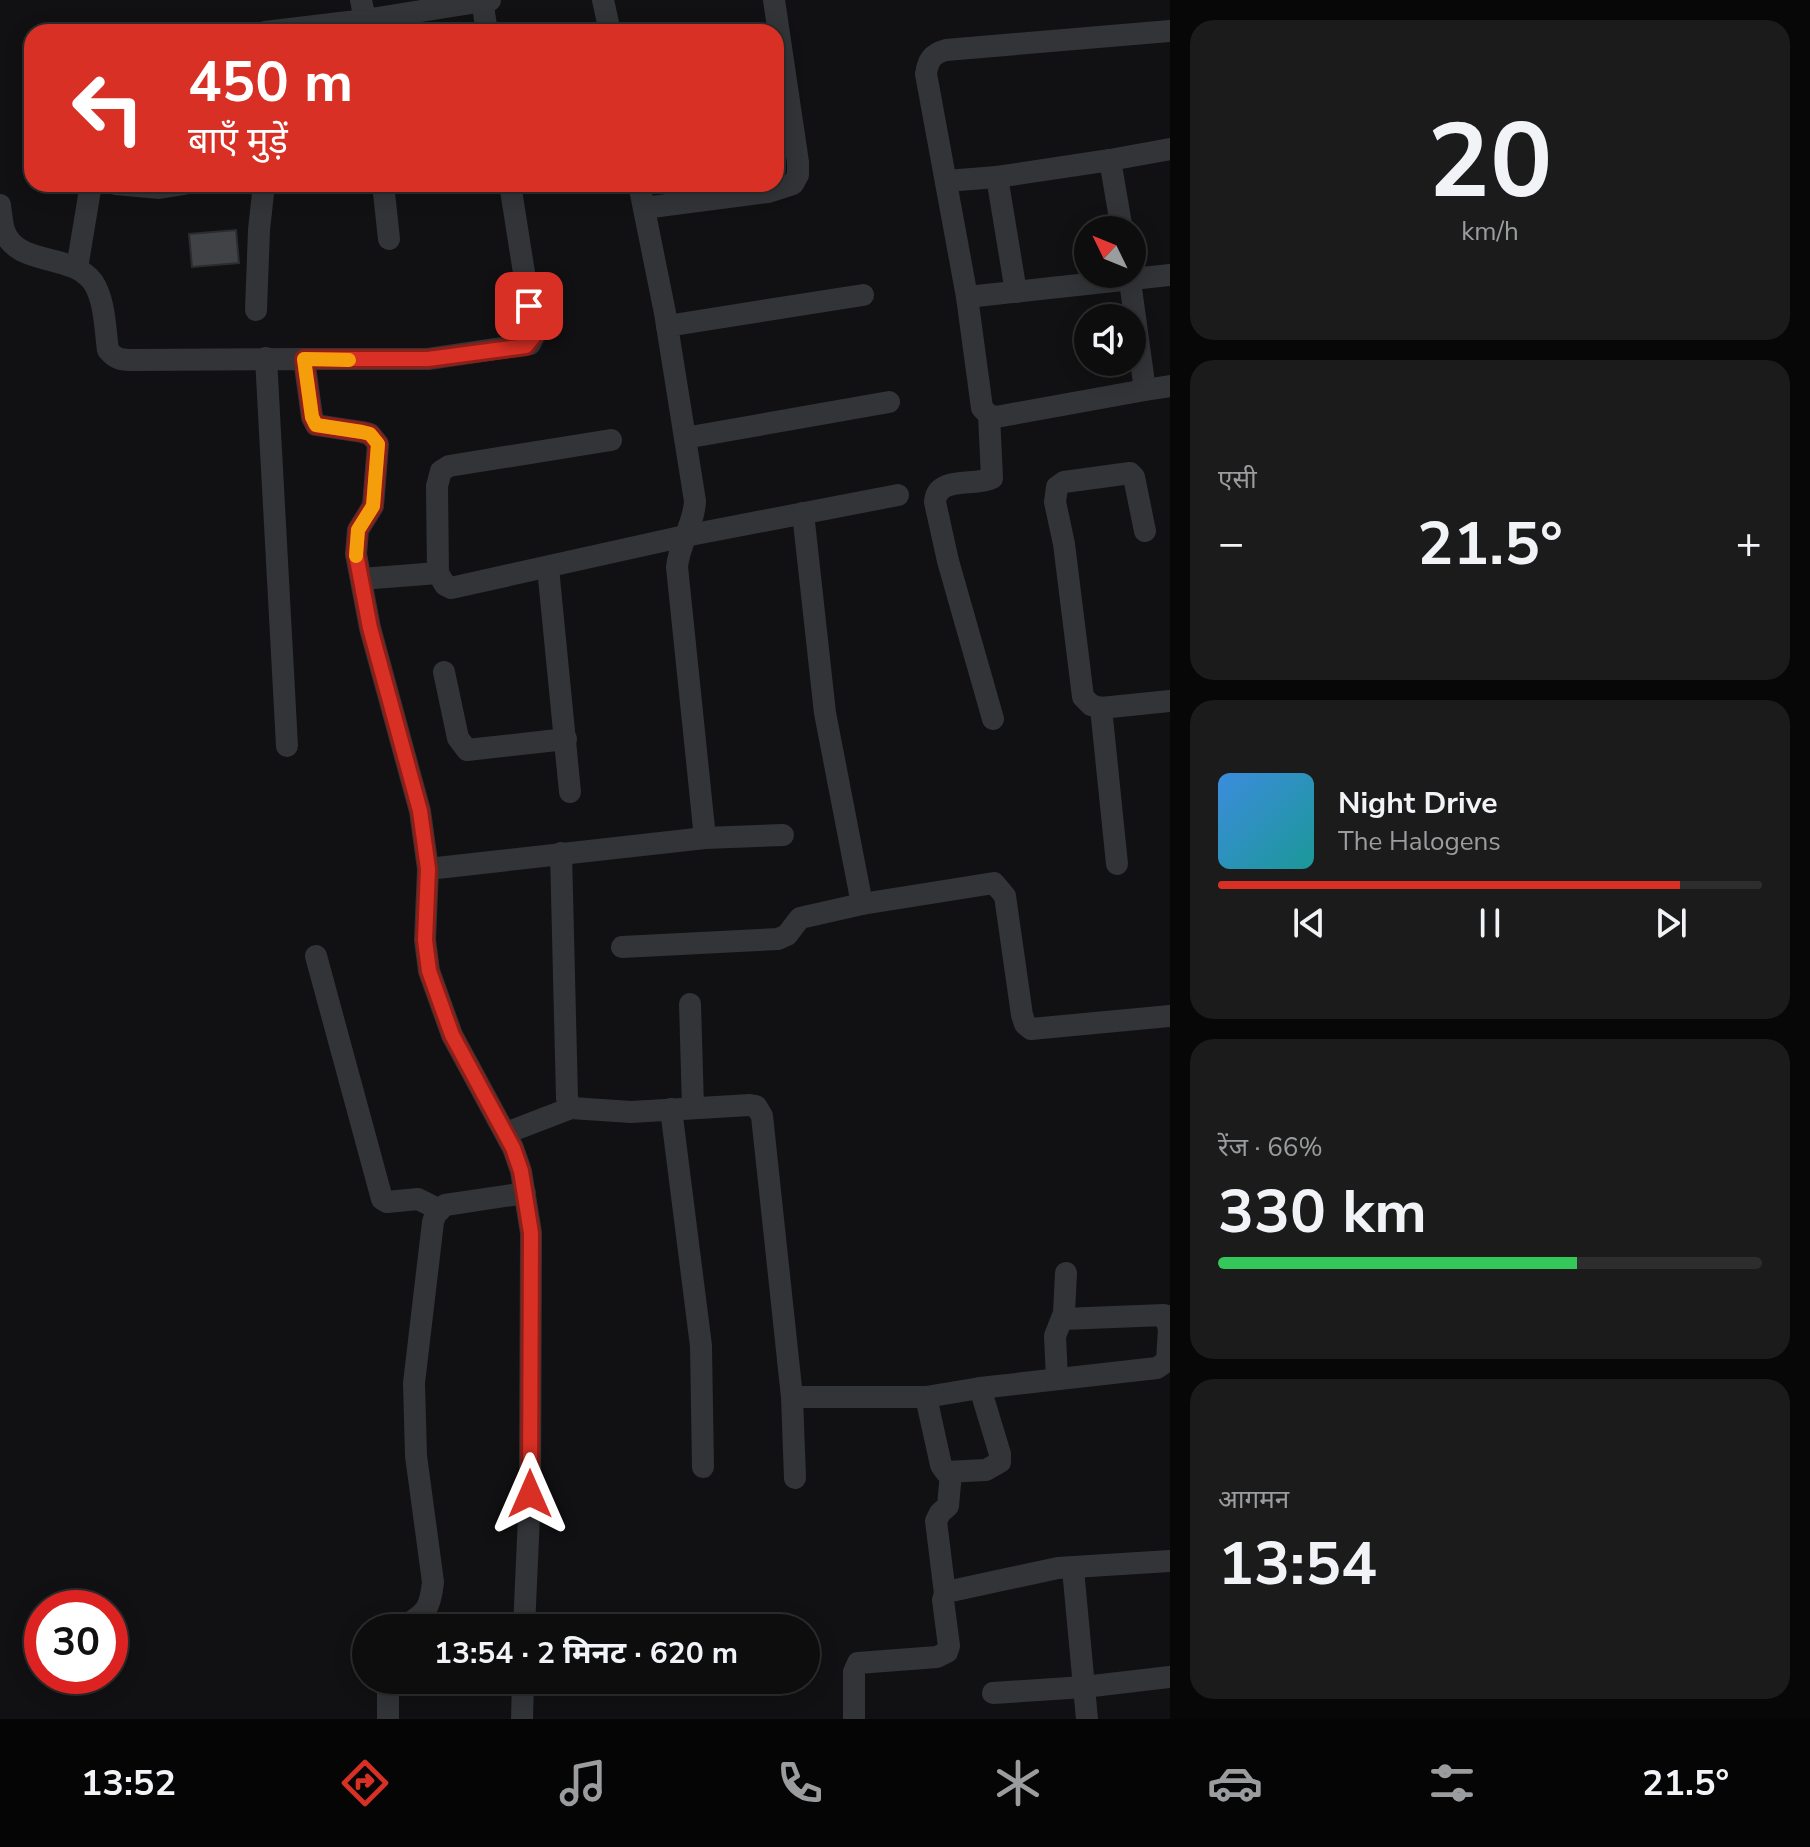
<!DOCTYPE html>
<html lang="hi">
<head>
<meta charset="utf-8">
<style>
	:root { --surface:#0d0d0e; --page:#1b1b1c; --text:#f1f3f6; --muted:#9a9c9e; --line:#2d2d2e; --accent:#d93025 }
	body { margin:0; font-family:"Nunito Sans","Noto Sans Devanagari",sans-serif; background:var(--page); color:var(--text); height:100vh; display:flex; flex-direction:column; font-size:30px; white-space:nowrap }
	* { box-sizing:border-box; margin:0 }
	p { font-size:26px; color:var(--muted) }
	.icon { flex:none; width:44px; height:44px; fill:none; stroke:currentColor; stroke-width:2; stroke-linecap:round; stroke-linejoin:round }
	.map { position:relative; flex:1; overflow:hidden }
	.panel { display:flex; flex-direction:column; gap:20px; padding:20px; background:#070708; width:640px }
	.panel>* { flex:none }
	.guide { position:absolute; left:24px; top:24px; width:760px; height:168px; border-radius:24px; box-shadow:0 4px 20px #0003,0 0 0 2px var(--line); background:#d93025; color:#fff; overflow:hidden }
	.needle { width:52px; rotate:313deg }
	.buttons { position:absolute; left:1074px; top:216px; display:grid; gap:16px }
	.buttons a { display:grid; place-items:center; width:72px; height:72px; border-radius:50%; background:var(--surface); box-shadow:0 4px 20px #0003,0 0 0 2px var(--line); font-size:40px }
	.speed { position:absolute; left:24px; top:1590px; display:flex; gap:16px; font-size:40px; font-weight:700; text-align:center }
	.speed>* { display:grid; place-content:center; width:104px; height:104px; border-radius:50%; background:var(--surface); box-shadow:0 4px 20px #0003,0 0 0 2px var(--line); line-height:1 }
	.speed .limit { border:12px solid #d22; background:#fff; color:#111 }
	.pin { position:absolute; display:grid; place-items:center; width:68px; height:68px; color:#fff; margin:-34px; border-radius:16px; box-shadow:0 4px 12px #0006 }
	.me { position:absolute; width:88px; margin:-44px; rotate:0deg; stroke-linejoin:round; filter:drop-shadow(0 0 6px #0008) }
	.turn { display:flex; align-items:center; gap:28px; height:168px; padding:0 32px; font-size:36px }
	.turn .icon { width:104px; height:104px; stroke-width:2.5 }
	.turn b { display:block; font-size:56px; line-height:68px }
	.big { font-size:60px; font-weight:700; line-height:1.1 }
	.panel .tile { flex:1; display:flex; flex-direction:column; justify-content:center; gap:12px; min-width:0; padding:0 28px; border-radius:24px; background:var(--page) }
	.panel .dial { align-items:center; gap:0 }
	.dial b { font-size:104px; line-height:1 }
	.song { display:flex; align-items:center; gap:24px }
	.cover { width:96px; height:96px; border-radius:12px; background:linear-gradient(135deg,hsl(210 70% 55%),hsl(180 70% 35%)) }
	.played { height:8px; border-radius:4px; background:linear-gradient(90deg,var(--accent) 85%,var(--line) 85%) }
	.keys { display:flex; justify-content:space-around; direction:ltr }
	.heat { display:flex; justify-content:space-between; align-items:center; font-size:44px; direction:ltr }
	.charge { height:12px; border-radius:6px; background:linear-gradient(90deg,#34c759 66%,var(--line) 0) }
	.trip { position:absolute; left:352px; top:1614px; width:468px; height:80px; border-radius:40px; background:var(--surface); box-shadow:0 4px 20px #0003,0 0 0 2px var(--line); font-weight:700; line-height:80px; text-align:center }
	.menu { display:flex; height:128px; justify-content:space-around; align-items:center; background:#050506; color:var(--muted) }
	.menu .icon { width:56px; height:56px }
	.menu .active { color:var(--accent) }
	.menu b { font-size:36px; color:var(--text) }
	main { display:flex; flex:1; min-height:0 }
	.map>svg:first-child { display:block }
	.building { fill:#404246; stroke:#2b2c2f; stroke-width:2 }
	.lines { fill:none; stroke-linecap:round; stroke-linejoin:round }
	.minor { stroke:#323438; stroke-width:22 }
	.route-casing { stroke:#8d1f18; stroke-width:20 }
	.route { stroke:#d93025; stroke-width:14 }
	.slow { stroke:#f59e0b; stroke-width:14 }
</style>
</head>
<body>
<main>
<div class="map">
<svg width="1170" height="1719" viewBox="0 0 1170 1719">
	<rect width="100%" height="100%" fill="#111113"/>
	<path class="building" d="M236,230L239,263L192,267L189,234Z"/>
	<g class="lines">
		<g class="minor">
			<path d="M361,0L365,20L490,0"/>
			<path d="M482,0L487,32"/>
			<path d="M603,0L610,32"/>
			<path d="M265,32L365,20L366,32"/>
			<path d="M1110,160L1170,149"/>
			<path d="M997,177L1016,292"/>
			<path d="M946,181L997,177L1110,160L1122,230"/>
			<path d="M116,184L159,188L184,184"/>
			<path d="M383,184L389,239"/>
			<path d="M639,184L665,313L695,501C694,524 679,544 677,567L705,838"/>
			<path d="M0,205C1,213 2,223 4,230C16,267 71,252 93,282C105,300 105,329 108,350C116,360 122,360 134,360L304,359L312,417L316,425L362,432L370,434L378,444L373,506L358,530L356,554L370,628L420,811L428,869L425,940L429,971L452,1035L513,1148L521,1171L531,1233L530,1494L524,1628"/>
			<path d="M644,208L768,192L793,184L798,175V162L774,0"/>
			<path d="M77,268L91,184"/>
			<path d="M1129,274L1145,390L996,417L989,415L982,408L967,297L926,74C928,60 932,54 946,50L1170,31"/>
			<path d="M967,297L1170,275"/>
			<path d="M256,310L259,230L264,184"/>
			<path d="M667,326L863,295"/>
			<path d="M266,358L287,746"/>
			<path d="M304,359H428L530,344L534,336L510,184"/>
			<path d="M1145,390L1170,386"/>
			<path d="M989,415L992,478C975,487 937,475 935,502L948,561L993,719"/>
			<path d="M685,438L889,402"/>
			<path d="M611,440L449,466L441,471L437,486L438,573L445,585L451,588L685,536L898,495"/>
			<path d="M1145,531L1134,477L1130,473L1064,482L1057,487L1055,502L1064,544L1083,697L1091,705L1101,708L1170,701"/>
			<path d="M548,568L570,792"/>
			<path d="M361,579L438,573"/>
			<path d="M444,672L458,738L467,750L566,739"/>
			<path d="M1101,708L1117,864"/>
			<path d="M561,853L567,1098L571,1108L631,1112L750,1105L756,1106L762,1116L792,1397L795,1478"/>
			<path d="M428,869L705,838L783,835"/>
			<path d="M862,904L994,883L1005,896L1022,1015L1025,1024L1031,1029L1170,1016"/>
			<path d="M622,947L778,939L787,935L800,918L862,904L825,713L803,513"/>
			<path d="M316,956L382,1199L387,1202L418,1199L440,1210"/>
			<path d="M690,1004L693,1107"/>
			<path d="M671,1109L701,1346L703,1467"/>
			<path d="M506,1133L571,1108"/>
			<path d="M1057,1379L1055,1336L1064,1313L1066,1273"/>
			<path d="M792,1397H926L980,1388L1157,1368L1167,1361L1169,1328L1164,1315L1063,1319"/>
			<path d="M926,1397L941,1465L946,1472L986,1470L1000,1462V1454L980,1388"/>
			<path d="M1073,1569L1087,1719"/>
			<path d="M945,1594L936,1521L940,1513L948,1506L951,1473"/>
			<path d="M402,1628C425,1613 430,1611 433,1582L416,1456L414,1383L433,1222L436,1213L445,1205L525,1193"/>
			<path d="M388,1680V1719"/>
			<path d="M993,1693L1084,1687L1170,1677"/>
			<path d="M522,1719L523,1680"/>
			<path d="M854,1719V1672L858,1663L937,1657L947,1652L949,1646L943,1600L945,1594L951,1591L1058,1568L1170,1561"/>
		</g>
	</g>
	<g class="lines">
		<g class="route-casing">
			<path id="route" d="M529,306L534,336L526,346L428,359H304L312,417L316,425L362,432L370,434L378,444L373,506L358,530L356,554L370,628L420,811L428,869L425,940L429,971L452,1035L513,1148L521,1171L531,1233L530,1494"/>
		</g>
		<use href="#route" class="route"/>
		<path class="slow" d="M349,360L304,359L312,417L316,425L362,432L370,434L378,444L373,506L358,530L356,556"/>
	</g>
</svg>
<div class="buttons">
<a><svg class="needle" viewBox="-14 -14 28 28"><path d="M0-13l5 13h-10z" fill="#e53935"/><path d="M0 13l5-13h-10z" fill="#9a9c9e"/></svg></a>
<a><svg class="icon" aria-label="sound" viewBox="0 0 24 24"><path d="M4 9h4l5-4v14l-5-4H4zM17 9q2 3 0 6"/></svg></a>
</div>
<div class="speed"><div class="limit">30</div></div>
<div class="pin" style="left:529px;top:306px;background:#d93025"><svg class="icon" aria-label="arrive" viewBox="0 0 24 24"><path d="M6 21V4h12l-3 4 3 4H6"/></svg></div>
<svg class="me" style="left:530px;top:1494px" viewBox="-20 -20 40 40"><path d="M0-17L14 15 0 8-14 15z" fill="#d93025" stroke="#fff" stroke-width="4"/></svg>
<div class="trip">13:54 · 2 मिनट · 620 m</div>
<div class="guide">
<div class="turn"><svg class="icon" aria-label="left" viewBox="0 0 24 24"><path d="M17 20v-9H6M10 6l-5 5 5 5"/></svg><div><b>450 m</b>बाएँ मुड़ें</div></div>
</div>
</div>
<section class="panel">
<div class="tile dial"><b>20</b><p>km/h</p></div>
<div class="tile"><p>एसी</p>
<div class="heat"><a>−</a><b class="big">21.5°</b><a>+</a></div>
</div>
<div class="tile">
<div class="song"><i class="cover"></i><div><b>Night Drive</b><p>The Halogens</p></div></div>
<div class="played"></div>
<div class="keys"><svg class="icon" aria-label="previous" viewBox="0 0 24 24"><path d="M18 5L8 12l10 7zM5 5v14"/></svg><svg class="icon" aria-label="pause" viewBox="0 0 24 24"><path d="M8 5v14M16 5v14"/></svg><svg class="icon" aria-label="next" viewBox="0 0 24 24"><path d="M6 5l10 7-10 7zM19 5v14"/></svg></div>
</div>
<div class="tile"><p>रेंज · 66%</p><b class="big">330 km</b><div class="charge"></div></div>
<div class="tile"><p>आगमन</p><b class="big">13:54</b></div>
</section>
</main>
<nav class="menu">
<b>13:52</b>
<svg class="icon active" aria-label="directions" viewBox="0 0 24 24"><path d="M12 3l9 9-9 9-9-9zM9 14v-3h6M13 9l2 2-2 2"/></svg>
<svg class="icon" aria-label="music" viewBox="0 0 24 24"><path d="M9 18V5l10-2v13"/><circle cx="6" cy="18" r="3"/><circle cx="16" cy="16" r="3"/></svg>
<svg class="icon" aria-label="phone" viewBox="0 0 24 24"><path d="M5 4h4l2 5-3 2q2 4 5 5l2-3 5 2v4C11 20 4 13 5 4z"/></svg>
<svg class="icon" aria-label="climate" viewBox="0 0 24 24"><path d="M12 3v18M4 7l16 10M4 17L20 7"/></svg>
<svg class="icon" aria-label="car" viewBox="0 0 24 24"><path d="M5 17H2v-5l4-1 3-4h7l3 4 3 1v5h-3M9 17h6M6 11h13"/><circle cx="7" cy="17" r="2"/><circle cx="17" cy="17" r="2"/></svg>
<svg class="icon" aria-label="filters" viewBox="0 0 24 24"><path d="M4 7h16M4 17h16"/><circle cx="9" cy="7" r="2"/><circle cx="15" cy="17" r="2"/></svg>
<b>21.5°</b>
</nav>
</body>
</html>
